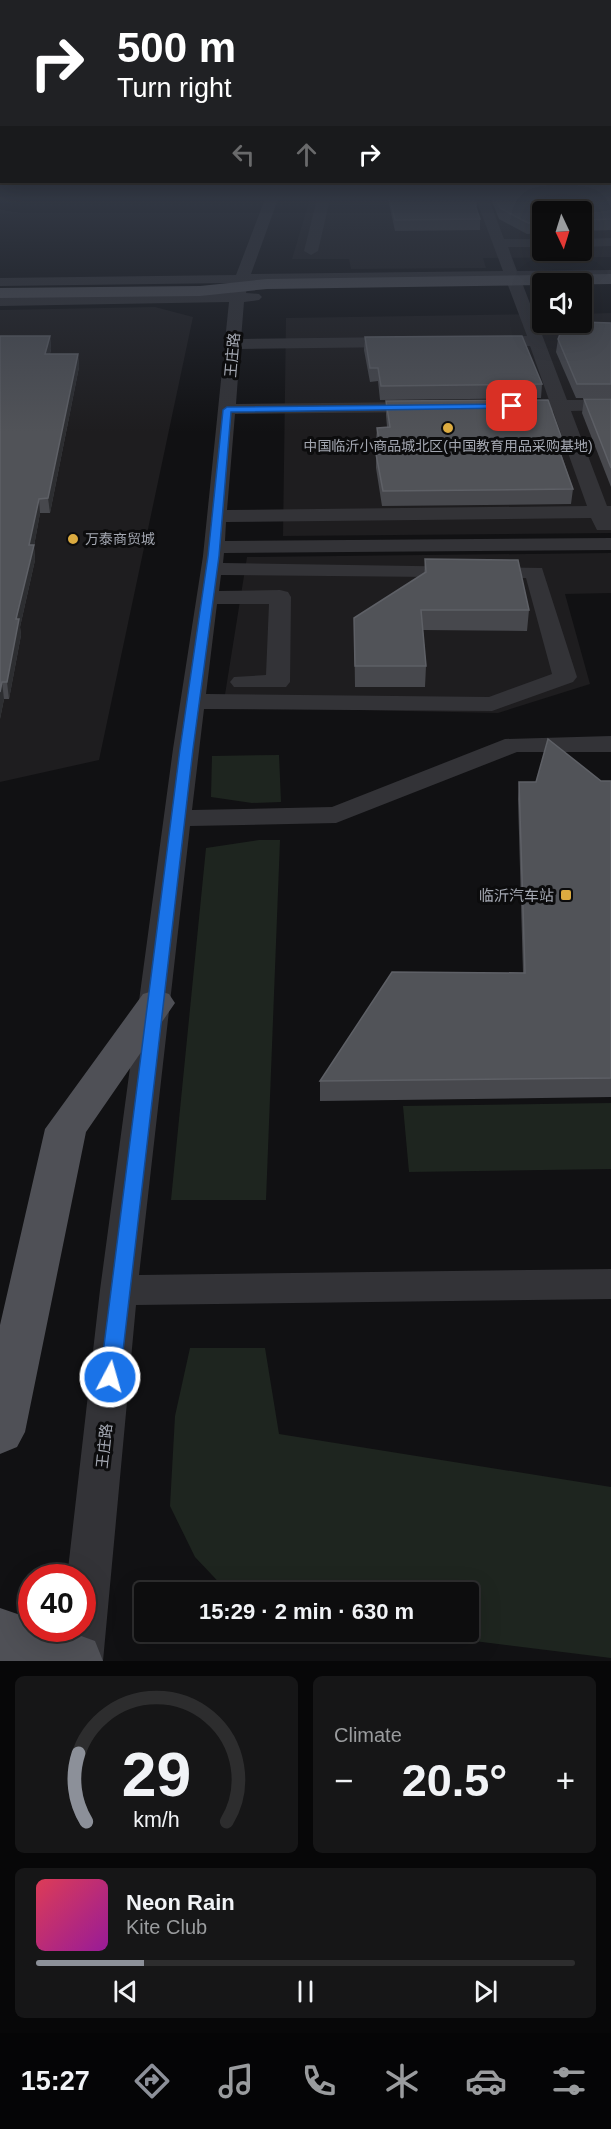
<!DOCTYPE html>
<html lang="en">
<head>
<meta charset="utf-8">
<style>
	:root { --surface:#0d0d0e; --page:#161617; --text:#f1f3f6; --muted:#9a9c9e; --line:#2d2d2e; --accent:#8c9099 }
	body { margin:0; font-family:Helvetica,"Noto Sans SC",sans-serif; background:var(--page); color:var(--text); height:100vh; display:flex; flex-direction:column; font-size:22px; white-space:nowrap }
	* { box-sizing:border-box; margin:0 }
	p { font-size:20px; color:var(--muted) }
	.icon { flex:none; width:33px; height:33px; fill:none; stroke:currentColor; stroke-width:2; stroke-linecap:round; stroke-linejoin:round }
	.map { position:relative; height:1661px; overflow:hidden }
	.drawer { display:flex; flex-direction:column; gap:15px; padding:15px; background:#070708; flex:1 }
	.drawer>* { flex:none }
	.guide { position:absolute; left:0px; top:0px; width:612px; height:183px; box-shadow:0 6px 24px #0002,0 0 0 2px var(--line); background:#202124; color:#fff; overflow:hidden }
	.needle { width:39px; rotate:176deg }
	.controls { position:absolute; left:532px; top:201px; display:grid; gap:12px }
	.controls a { display:grid; place-items:center; width:60px; height:60px; border-radius:6px; background:var(--surface); box-shadow:0 6px 24px #0002,0 0 0 2px var(--line); font-size:30px }
	.speed { position:absolute; left:18px; top:1564px; display:flex; gap:12px; font-size:30px; font-weight:700; text-align:center }
	.speed>* { display:grid; place-content:center; width:78px; height:78px; border-radius:50%; background:var(--surface); box-shadow:0 6px 24px #0002,0 0 0 2px var(--line); line-height:1 }
	.speed .limit { border:9px solid #d22; background:#fff; color:#111 }
	.pin { position:absolute; display:grid; place-items:center; width:51px; height:51px; color:#fff; margin:-26px; border-radius:12px; box-shadow:0 3px 9px #0006 }
	.me { position:absolute; width:66px; margin:-33px; rotate:6deg; stroke-linejoin:round; filter:drop-shadow(0 0 4px #0008) }
	.turn { display:flex; align-items:center; gap:21px; height:126px; padding:0 18px; font-size:27px }
	.turn .icon { width:78px; height:78px; stroke-width:2.5 }
	.turn b { display:block; font-size:42px; line-height:51px }
	.lanes { display:flex; align-items:center; height:57px; padding:0 18px; background:#0003; justify-content:center; gap:30px; direction:ltr }
	.lanes .off { opacity:.35 }
	.big { font-size:45px; font-weight:700; line-height:1.1 }
	.drawer .tile { flex:1; display:flex; flex-direction:column; justify-content:center; gap:9px; min-width:0; padding:0 21px; border-radius:9px; background:var(--page) }
	.drawer .dial { align-items:center; gap:0 }
	.dial svg { height:156px; overflow:visible; fill:none; stroke:var(--line); stroke-width:7; stroke-linecap:round; text-anchor:middle }
	.dial text { fill:var(--text); stroke:none }
	.song { display:flex; align-items:center; gap:18px }
	.cover { width:72px; height:72px; border-radius:9px; background:linear-gradient(135deg,hsl(350 70% 55%),hsl(300 70% 35%)) }
	.played { height:6px; border-radius:3px; background:linear-gradient(90deg,var(--accent) 20%,var(--line) 20%) }
	.keys { display:flex; justify-content:space-around; direction:ltr }
	.heat { display:flex; justify-content:space-between; align-items:center; font-size:33px; direction:ltr }
	.drawer .tiles { flex:1; display:grid; gap:15px; grid-template-columns:1fr 1fr }
	.tile:last-child { grid-column:span 2 }
	.trip { position:absolute; left:134px; top:1582px; width:345px; height:60px; border-radius:6px; background:var(--surface); box-shadow:0 6px 24px #0002,0 0 0 2px var(--line); font-weight:700; line-height:60px; text-align:center }
	.dock { display:flex; height:96px; justify-content:space-around; align-items:center; background:#050506; color:var(--muted) }
	.dock .icon { width:42px; height:42px }
	.dock .selected { color:var(--accent) }
	.dock b { font-size:27px; color:var(--text) }
	.map>svg:first-child { display:block }
	.built { fill:#1e1d1f; fill-rule:evenodd }
	.green { fill:#1e251f }
	.lines { fill:none; stroke-linecap:round; stroke-linejoin:round }
	.minor { fill:#333337; fill-rule:evenodd }
	.major { fill:#4f5056; fill-rule:evenodd }
	.wall { fill:#47484d }
	.shaded-wall { fill:#2d2e31 }
	.building { fill:#515358; stroke:#5e6066; stroke-width:1.5 }
	.route { fill:#1a73e8; stroke:#114b97; stroke-width:1.5 }
	.poi-dot { fill:#dcab40; stroke:#0c0c0d; stroke-width:2 }
	.labels { text-anchor:middle; dominant-baseline:central; stroke-width:6; stroke-linejoin:round; paint-order:stroke }
	.far-poi-label { font-size:14px; fill:#a4a8b2; stroke:#0c0c0d }
	.street-label { font-size:15px; fill:#a4a8b2; stroke:#0c0c0d }
	.poi-label { font-size:15px; fill:#a4a8b2; stroke:#0c0c0d; text-anchor:end }
</style>
</head>
<body>
<div class="map">
<svg width="611" height="1661" viewBox="0 0 611 1661">
	<rect width="100%" height="100%" fill="#111113"/>
	<g class="built">
		<path d="M310,199H611V257L483,258L486,268L351,269L349,259H292ZM543,212H582V250H543Z"/>
		<path d="M155,307L193,317L99,760L0,782V310Z"/>
		<path d="M611,313V533L283,536L286,318L543,314V322H582V314Z"/>
		<path d="M611,553V593L565,594L590,684L498,713L223,707L247,557Z"/>
	</g>
	<g class="green">
		<path d="M279,755L281,802L252,803L211,797L212,756Z"/>
		<path d="M259,840H280L266,1200H171L206,848Z"/>
		<path d="M611,1103V1169L409,1172L403,1106Z"/>
		<path d="M190,1348H265L279,1434L611,1487V1658L402,1632H468V1593H229L195,1557L170,1506L175,1416Z"/>
	</g>
	<g class="lines">
		<g class="minor">
			<path d="M265,199H278L251,274L503,271L476,199H489L504,239H543V247H508L517,271L611,270V278L521,280L567,400H611V410L571,411L607,506H611V530H597L591,518L226,522L225,541L611,538V550L224,553L223,563L542,568L577,677L573,682L492,711L204,709L192,810L332,807L505,739L611,736V752H517L336,823L190,826L139,1275L611,1269V1299L136,1305L103,1661H57L61,1629H82V1578H67L100,1290L173,749L203,556L229,302L0,306V296L231,293L233,283L0,286V278L236,275ZM506,280L527,336H489L481,341L489,346H530L549,400L513,401L504,406L513,411H553L587,506L227,510L235,414L421,412L430,407L421,402L236,404L240,349L400,347L408,342L400,337L241,339L244,302L259,300L262,297L259,294L246,293L248,283ZM221,575L526,578L552,674L489,697L206,694L217,604H269L266,675L234,677L230,682L234,687H286L290,682L291,597L288,592L280,590L219,591Z"/>
			<path d="M317,199H330L318,251L311,255L304,251Z"/>
			<path d="M611,238V246L582,247V239Z"/>
		</g>
		<g class="major">
			<path d="M611,274V284L267,289L200,296L0,298V288L200,286L267,279Z"/>
			<path d="M156,990L169,994L175,1003L86,1132L25,1432L17,1447L0,1454V1325L45,1129L143,994Z"/>
			<path d="M0,1608L32,1619V1629H62L95,1641L103,1661H0Z"/>
		</g>
	</g>
	<g class="wall">
		<path d="M388,199H477V207L475,206L480,219V230L395,231Z"/>
		<path d="M491,199H611V230L582,231V212H543V233L527,234L499,219Z"/>
		<path d="M611,323V398H576L556,352L558,339Z"/>
		<path d="M0,336H50L51,349L50,354H78L79,367L50,513H40L34,546L35,560L20,627L21,635L9,699H4L0,719Z"/>
		<path d="M365,337L542,384L541,398L380,400L378,381L370,382L364,350Z"/>
		<path d="M584,399H611V487L582,413Z"/>
		<path d="M386,401L562,439L561,453L573,489L571,504L382,506L376,468V454H378L376,441L377,428L387,427L386,415Z"/>
		<path d="M425,559L529,610L527,631L423,630L426,666L425,687H355L354,618L424,574Z"/>
		<path d="M611,781V1097L320,1101V1081L523,973L518,799L519,782Z"/>
	</g>
	<g class="shaded-wall">
		<path d="M50,336L51,349L46,367L45,354Z"/>
		<path d="M78,354L79,367L50,513L48,498Z"/>
		<path d="M39,499L40,513L34,546L35,560L20,627L21,635L9,699L7,682L16,619L29,545Z"/>
		<path d="M2,682L4,699L0,719V692Z"/>
	</g>
	<g class="building">
		<path d="M390,199H473L480,219L395,220Z"/>
		<path d="M496,199H611V219L582,220V212H543V222L528,223L500,208Z"/>
		<path d="M565,322H582L611,323V384H577L558,339Z"/>
		<path d="M0,336H50L45,354H78L48,498L39,499L29,545H34L16,619H19L7,682H2L0,692Z"/>
		<path d="M522,336L542,384L381,386L378,368H370L365,337Z"/>
		<path d="M584,399H611V468Z"/>
		<path d="M548,400L562,439H555L573,489L383,491L376,454H381L377,428L390,427L386,401Z"/>
		<path d="M425,559L518,560L529,610H421L426,666H355L354,618L426,572Z"/>
		<path d="M548,739L601,781H611V1078L320,1081L392,972L525,973L519,782H536Z"/>
	</g>
	<linearGradient id="sky" x2="0" y2="1"><stop stop-color="#09090a"/><stop offset="0.46" stop-color="#323844"/><stop offset="1" stop-color="#323844" stop-opacity="0"/></linearGradient>
	<rect width="611" height="432" fill="url(#sky)"/>
	<path class="route" d="M512,404L515,405V408L231,412L219,556L193,749L120,1377L117,1383L110,1386L103,1383L100,1377L180,749L208,556L223,410L227,407Z"/>
	<g class="poi-dot">
		<circle cx="448" cy="428" r="6"/>
		<circle cx="73" cy="539" r="6"/>
		<rect x="560" y="889" width="12" height="12" rx="3"/>
	</g>
	<g class="labels">
		<g class="far-poi-label">
			<text x="448" y="446">中国临沂小商品城北区(中国教育用品采购基地)</text>
			<text x="85" y="539" text-anchor="start">万泰商贸城</text>
		</g>
		<g class="street-label">
			<text transform="translate(232 355) rotate(-85)">王庄路</text>
			<text transform="translate(104 1446) rotate(-84)">王庄路</text>
		</g>
		<g class="poi-label">
			<text x="554" y="895">临沂汽车站</text>
		</g>
	</g>
</svg>
<div class="controls">
<a><svg class="needle" viewBox="-14 -14 28 28"><path d="M0-13l5 13h-10z" fill="#e53935"/><path d="M0 13l5-13h-10z" fill="#9a9c9e"/></svg></a>
<a><svg class="icon" aria-label="sound" viewBox="0 0 24 24"><path d="M4 9h4l5-4v14l-5-4H4zM17 9q2 3 0 6"/></svg></a>
</div>
<div class="speed"><div class="limit">40</div></div>
<div class="pin" style="left:512px;top:406px;background:#d93025"><svg class="icon" aria-label="arrive" viewBox="0 0 24 24"><path d="M6 21V4h12l-3 4 3 4H6"/></svg></div>
<svg class="me" style="left:110px;top:1377px" viewBox="-20 -20 40 40"><circle r="17" fill="#1a73e8" stroke="#fff" stroke-width="3"/><path d="M0-11L8 9 0 5-8 9z" fill="#fff"/></svg>
<div class="trip">15:29 · 2 min · 630 m</div>
<div class="guide">
<div class="turn"><svg class="icon" aria-label="right" viewBox="0 0 24 24"><path d="M7 20v-9h11M14 6l5 5-5 5"/></svg><div><b>500 m</b>Turn right</div></div>
<div class="lanes"><svg class="icon off" aria-label="left" viewBox="0 0 24 24"><path d="M17 20v-9H6M10 6l-5 5 5 5"/></svg><svg class="icon off" aria-label="ahead" viewBox="0 0 24 24"><path d="M12 20V5M6 11l6-6 6 6"/></svg><svg class="icon" aria-label="right" viewBox="0 0 24 24"><path d="M7 20v-9h11M14 6l5 5-5 5"/></svg></div>
</div>
</div>
<section class="drawer">
<div class="tiles">
<div class="tile dial"><svg viewBox="0 0 100 80">
<path d="M14 69A42 42 0 1 1 86 69"/>
<path d="M14 69A42 42 0 0 1 10 34" stroke="#8c9099"/>
<text x="50" y="56" font-size="32" font-weight="700">29</text>
<text x="50" y="72" font-size="11">km/h</text>
</svg></div>
<div class="tile"><p>Climate</p>
<div class="heat"><a>−</a><b class="big">20.5°</b><a>+</a></div>
</div>
<div class="tile">
<div class="song"><i class="cover"></i><div><b>Neon Rain</b><p>Kite Club</p></div></div>
<div class="played"></div>
<div class="keys"><svg class="icon" aria-label="previous" viewBox="0 0 24 24"><path d="M18 5L8 12l10 7zM5 5v14"/></svg><svg class="icon" aria-label="pause" viewBox="0 0 24 24"><path d="M8 5v14M16 5v14"/></svg><svg class="icon" aria-label="next" viewBox="0 0 24 24"><path d="M6 5l10 7-10 7zM19 5v14"/></svg></div>
</div>
</div>
</section>
<nav class="dock">
<b>15:27</b>
<svg class="icon selected" aria-label="directions" viewBox="0 0 24 24"><path d="M12 3l9 9-9 9-9-9zM9 14v-3h6M13 9l2 2-2 2"/></svg>
<svg class="icon" aria-label="music" viewBox="0 0 24 24"><path d="M9 18V5l10-2v13"/><circle cx="6" cy="18" r="3"/><circle cx="16" cy="16" r="3"/></svg>
<svg class="icon" aria-label="phone" viewBox="0 0 24 24"><path d="M5 4h4l2 5-3 2q2 4 5 5l2-3 5 2v4C11 20 4 13 5 4z"/></svg>
<svg class="icon" aria-label="climate" viewBox="0 0 24 24"><path d="M12 3v18M4 7l16 10M4 17L20 7"/></svg>
<svg class="icon" aria-label="car" viewBox="0 0 24 24"><path d="M5 17H2v-5l4-1 3-4h7l3 4 3 1v5h-3M9 17h6M6 11h13"/><circle cx="7" cy="17" r="2"/><circle cx="17" cy="17" r="2"/></svg>
<svg class="icon" aria-label="filters" viewBox="0 0 24 24"><path d="M4 7h16M4 17h16"/><circle cx="9" cy="7" r="2"/><circle cx="15" cy="17" r="2"/></svg>
</nav>
</body>
</html>
